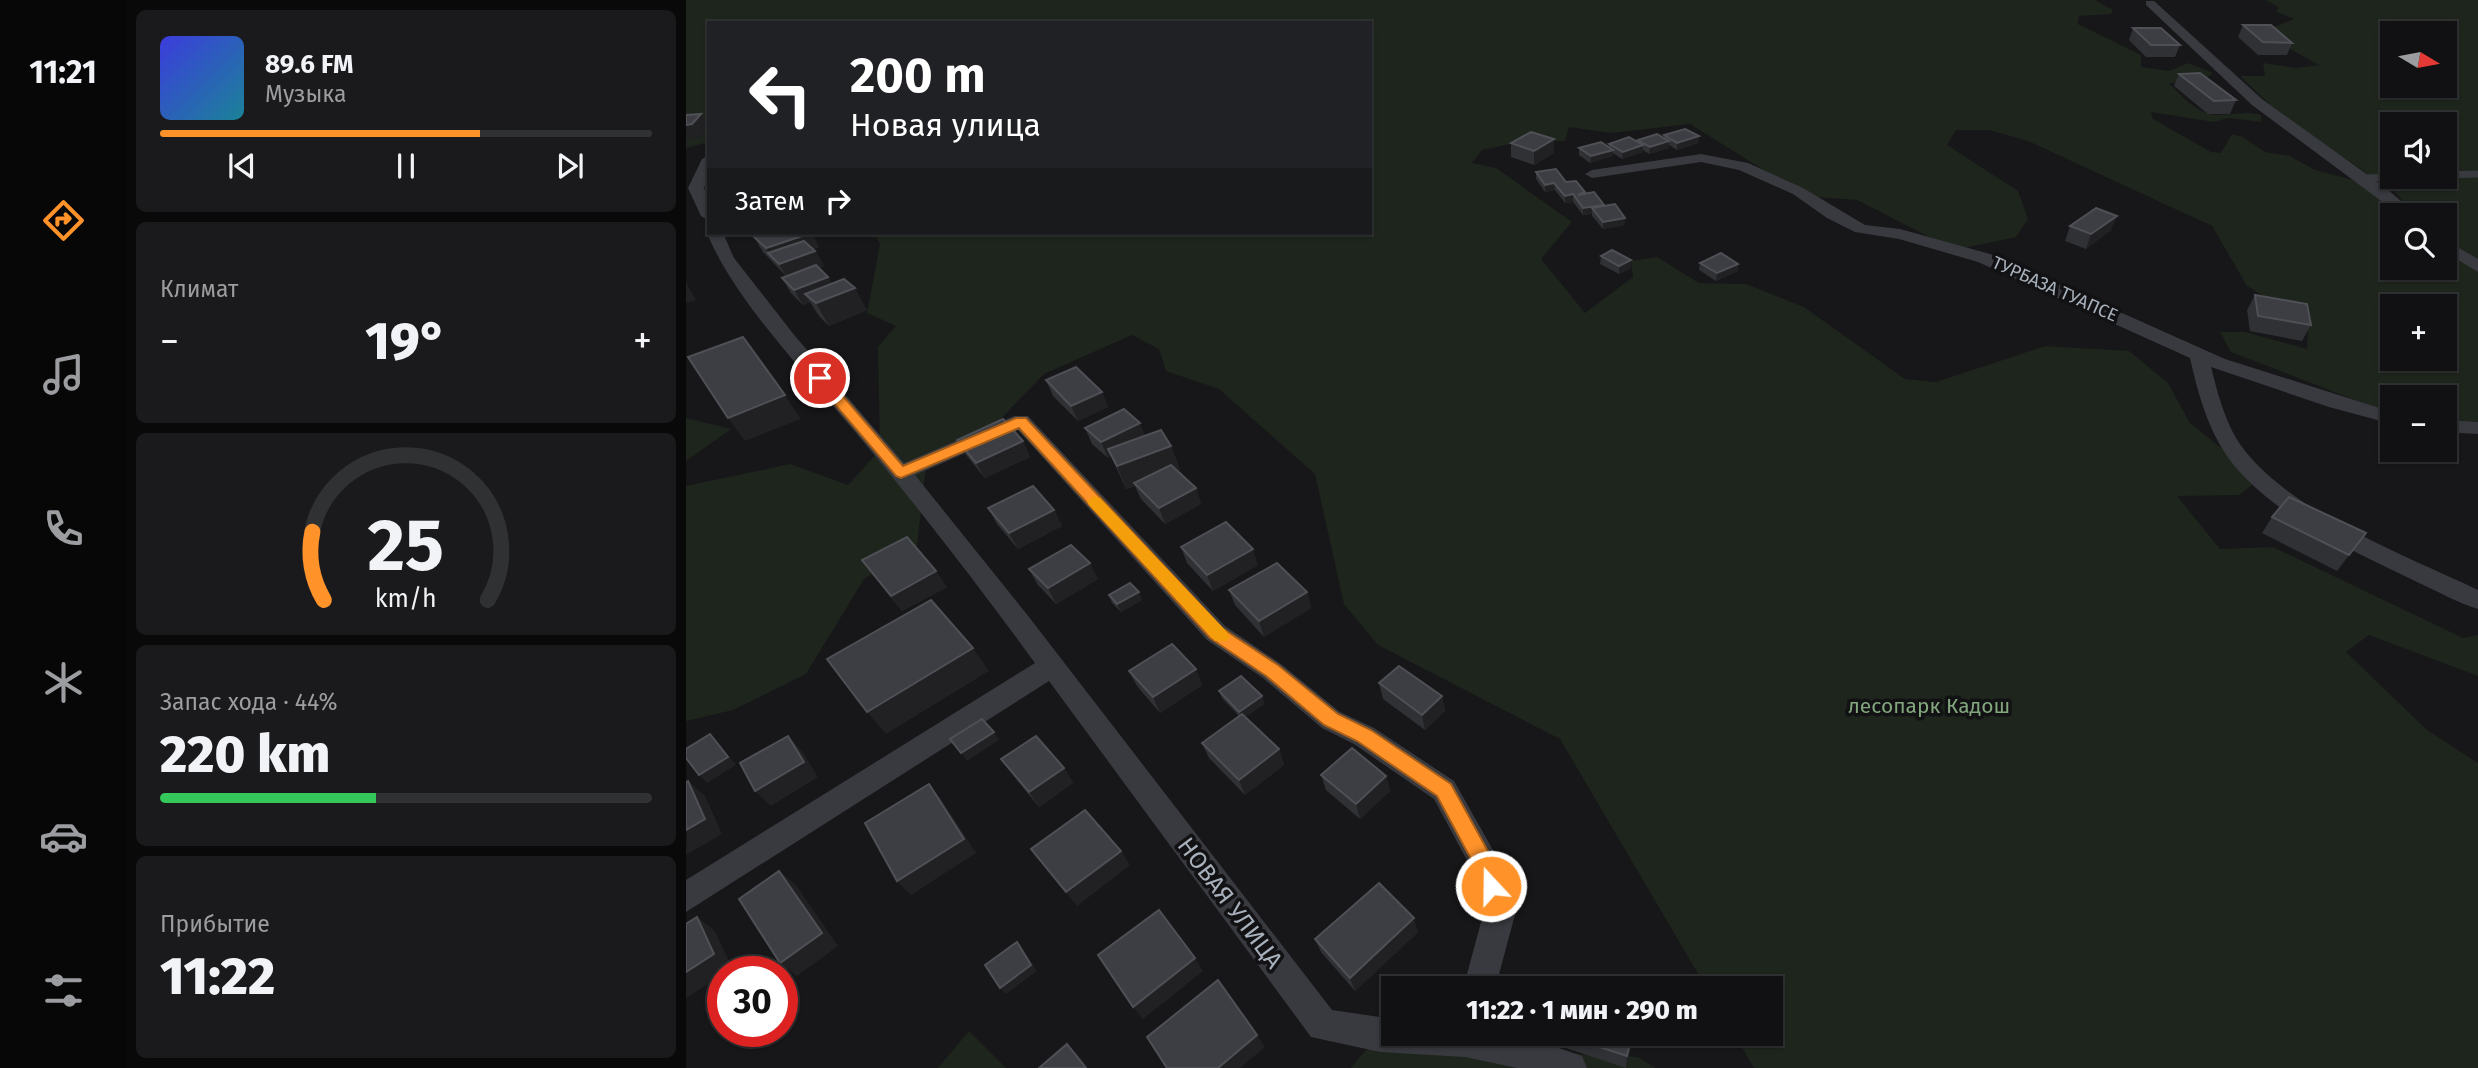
<!DOCTYPE html>
<html lang="ru">
<head>
<meta charset="utf-8">
<style>
	:root { --surface:#111113; --page:#1a1a1c; --text:#f1f3f6; --muted:#9c9da0; --line:#303133; --accent:#ff9229 }
	body { margin:0; font-family:"Fira Sans",sans-serif; background:var(--page); color:var(--text); height:100vh; display:flex; flex-direction:column; font-size:26px; white-space:nowrap }
	* { box-sizing:border-box; margin:0 }
	p { font-size:23px; color:var(--muted) }
	.icon { flex:none; width:38px; height:38px; fill:none; stroke:currentColor; stroke-width:2; stroke-linecap:round; stroke-linejoin:round }
	.map { position:relative; flex:1; overflow:hidden }
	.panel { display:flex; flex-direction:column; gap:10px; padding:10px; background:#09090a; width:560px }
	.panel>* { flex:none }
	.banner { position:absolute; left:21px; top:21px; width:665px; height:214px; border-radius:0px; box-shadow:0 2px 5px #0004,0 0 0 2px var(--line); background:#202124; color:#fff; overflow:hidden }
	.needle { width:46px; rotate:100deg }
	.buttons { position:absolute; left:1694px; top:21px; display:grid; gap:14px }
	.buttons a { display:grid; place-items:center; width:77px; height:77px; border-radius:0px; background:var(--surface); box-shadow:0 2px 5px #0004,0 0 0 2px var(--line); font-size:35px }
	.speed { position:absolute; left:21px; top:956px; display:flex; gap:14px; font-size:35px; font-weight:700; text-align:center }
	.speed>* { display:grid; place-content:center; width:91px; height:91px; border-radius:50%; background:var(--surface); box-shadow:0 2px 5px #0004,0 0 0 2px var(--line); line-height:1 }
	.speed .limit { border:10px solid #d22; background:#fff; color:#111 }
	.pin { position:absolute; display:grid; place-items:center; width:60px; height:60px; color:#fff; margin:-30px; border:4px solid #fff; border-radius:50%; box-shadow:0 2px 7px #0007 }
	.me { position:absolute; width:77px; margin:-38px; rotate:339deg; stroke-linejoin:round; filter:drop-shadow(0 0 5px #0008) }
	.turn { display:flex; align-items:center; gap:24px; height:147px; padding:0 28px; font-size:32px }
	.turn .icon { width:91px; height:91px; stroke-width:2.5 }
	.turn b { display:block; font-size:49px; line-height:60px }
	.then { display:flex; align-items:center; height:66px; padding:0 28px; background:#0003; gap:14px; font-size:26px }
	.big { font-size:52px; font-weight:800; line-height:1.1 }
	.panel .card { flex:1; display:flex; flex-direction:column; justify-content:center; gap:10px; min-width:0; padding:0 24px; border-radius:10px; background:var(--page) }
	.panel .dial { align-items:center; gap:0 }
	.dial svg { height:182px; overflow:visible; fill:none; stroke:var(--line); stroke-width:7; stroke-linecap:round; text-anchor:middle }
	.dial text { fill:var(--text); stroke:none }
	.song { display:flex; align-items:center; gap:21px }
	.cover { width:84px; height:84px; border-radius:10px; background:linear-gradient(135deg,hsl(240 70% 55%),hsl(190 70% 35%)) }
	.played { height:7px; border-radius:4px; background:linear-gradient(90deg,var(--accent) 65%,var(--line) 65%) }
	.keys { display:flex; justify-content:space-around; direction:ltr }
	.heat { display:flex; justify-content:space-between; align-items:center; font-size:38px; direction:ltr }
	.charge { height:10px; border-radius:5px; background:linear-gradient(90deg,#34c759 44%,var(--line) 0) }
	.trip { position:absolute; left:695px; top:976px; width:402px; height:70px; border-radius:0px; background:var(--surface); box-shadow:0 2px 5px #0004,0 0 0 2px var(--line); font-weight:800; line-height:70px; text-align:center }
	main { display:flex; flex:1; min-height:0 }
	.dock { display:flex; flex-direction:column; width:126px; justify-content:space-around; align-items:center; background:#070708; color:var(--muted) }
	.dock .icon { width:49px; height:49px }
	.dock .current { color:var(--accent) }
	.dock b { font-size:32px; color:var(--text) }
	.map>svg:first-child { display:block }
	.green { fill:#1d251c; fill-rule:evenodd }
	.lines { fill:none; stroke-linecap:round; stroke-linejoin:round }
	.lane { stroke:#383a3f; stroke-width:7 }
	.street { fill:#383a3f; fill-rule:evenodd }
	.wall { fill:#303135 }
	.shaded-wall { fill:#212124 }
	.building { fill:#3d3e43; stroke:#4e5056; stroke-width:2 }
	.route { fill:#ff9229; stroke:#a65f1b; stroke-width:2 }
	.slow { fill:#f59e0b }
	.labels { text-anchor:middle; dominant-baseline:central; stroke-width:7; stroke-linejoin:round; paint-order:stroke }
	.far-street-label { font-size:18px; fill:#a8b1bb; stroke:#121214 }
	.park-label { font-size:21px; fill:#82a77d; stroke:#121214 }
	.near-street-label { font-size:24px; fill:#a8b1bb; stroke:#121214 }
</style>
</head>
<body>
<main>
<nav class="dock">
<b>11:21</b>
<svg class="icon current" aria-label="directions" viewBox="0 0 24 24"><path d="M12 3l9 9-9 9-9-9zM9 14v-3h6M13 9l2 2-2 2"/></svg>
<svg class="icon" aria-label="music" viewBox="0 0 24 24"><path d="M9 18V5l10-2v13"/><circle cx="6" cy="18" r="3"/><circle cx="16" cy="16" r="3"/></svg>
<svg class="icon" aria-label="phone" viewBox="0 0 24 24"><path d="M5 4h4l2 5-3 2q2 4 5 5l2-3 5 2v4C11 20 4 13 5 4z"/></svg>
<svg class="icon" aria-label="climate" viewBox="0 0 24 24"><path d="M12 3v18M4 7l16 10M4 17L20 7"/></svg>
<svg class="icon" aria-label="car" viewBox="0 0 24 24"><path d="M5 17H2v-5l4-1 3-4h7l3 4 3 1v5h-3M9 17h6M6 11h13"/><circle cx="7" cy="17" r="2"/><circle cx="17" cy="17" r="2"/></svg>
<svg class="icon" aria-label="filters" viewBox="0 0 24 24"><path d="M4 7h16M4 17h16"/><circle cx="9" cy="7" r="2"/><circle cx="15" cy="17" r="2"/></svg>
</nav>
<section class="panel">
<div class="card">
<div class="song"><i class="cover"></i><div><b>89.6 FM</b><p>Музыка</p></div></div>
<div class="played"></div>
<div class="keys"><svg class="icon" aria-label="previous" viewBox="0 0 24 24"><path d="M18 5L8 12l10 7zM5 5v14"/></svg><svg class="icon" aria-label="pause" viewBox="0 0 24 24"><path d="M8 5v14M16 5v14"/></svg><svg class="icon" aria-label="next" viewBox="0 0 24 24"><path d="M6 5l10 7-10 7zM19 5v14"/></svg></div>
</div>
<div class="card"><p>Климат</p>
<div class="heat"><a>−</a><b class="big">19°</b><a>+</a></div>
</div>
<div class="card dial"><svg viewBox="0 0 100 80">
<path d="M14 69A42 42 0 1 1 86 69"/>
<path d="M14 69A42 42 0 0 1 9 39" stroke="#ff9229"/>
<text x="50" y="56" font-size="32" font-weight="700">25</text>
<text x="50" y="72" font-size="11">km/h</text>
</svg></div>
<div class="card"><p>Запас хода · 44%</p><b class="big">220 km</b><div class="charge"></div></div>
<div class="card"><p>Прибытие</p><b class="big">11:22</b></div>
</section>
<div class="map">
<svg width="1792" height="1068" viewBox="0 0 1792 1068">
	<rect width="100%" height="100%" fill="#171719"/>
	<g class="green">
		<path d="M0,0H1409L1427,10L1425,14L1393,16L1392,24L1455,55V67L1483,71L1502,63L1527,73L1512,83H1483C1497,97 1512,116 1535,115C1550,114 1559,111 1575,115V122L1542,118L1528,122L1465,112L1467,119L1525,152L1535,153L1546,134L1557,137L1579,152L1604,156L1629,170L1671,181L1726,212L1710,193L1595,115L1554,76H1579L1577,63L1610,68L1633,65L1584,38L1588,27L1608,19L1591,12L1592,7L1580,0H1792V433L1769,419L1759,418V397H1706L1705,414L1545,352L1534,332H1559L1621,349L1622,323L1561,286L1526,226L1342,141L1303,130H1270L1261,145L1332,191L1342,219L1330,237L1278,248L1257,244L1171,200L1119,196L1004,124L925,133L883,127L879,141H839L796,150L786,163L810,168L886,222L855,259L899,313L947,277L945,261L971,257L1013,283L1060,284L1118,307L1219,379L1250,382L1359,346L1443,351L1482,383L1504,423L1574,479L1553,495L1491,496L1534,549L1587,547L1777,638L1792,635V676L1683,635L1660,652L1741,730L1792,763V1068H1068L1048,1034H1085V989H1021L874,739L692,645L658,604L629,474L533,389L480,371L473,349L446,335L358,374L308,426L241,458L231,546L178,579L120,674L47,710L0,721V486L104,464L162,485L194,450L192,347L210,326L181,313L194,244L188,233H684V23H23V142L0,148ZM1706,33H1759V86H1706ZM1706,124H1759V177H1706ZM1706,215H1759V268H1706ZM1706,306H1759V359H1706Z"/>
		<path d="M0,418L45,429L0,461Z"/>
		<path d="M283,1031L320,1068H252Z"/>
		<path d="M685,1044L952,1057L970,1068H665Z"/>
	</g>
	<g class="lines">
		<g class="lane">
			<path d="M1759,175L1792,174"/>
			<path d="M1677,178L1712,177"/>
		</g>
		<g class="street">
			<path d="M1460,1H1468L1576,99L1700,188L1731,215H1714L1566,105L1460,5Z"/>
			<path d="M1015,154L1062,163L1117,188L1179,225L1214,229L1304,254L1539,359L1706,412V424L1643,407L1525,367C1531,391 1538,417 1550,438C1593,508 1719,555 1792,590V609C1772,603 1753,592 1733,583C1672,553 1598,522 1552,470C1524,438 1513,398 1504,358L1292,262L1213,239L1169,232L1141,218L1107,194L1053,170L1015,162L906,178L899,174L906,170Z"/>
			<path d="M23,155V176L18,188L23,199V221L15,216L2,188L16,159Z"/>
			<path d="M23,230L37,233L48,258L109,336L218,463L328,416H342L539,626L595,664L654,712L688,728L768,781L807,850L830,911L809,989H777L798,911L783,864L748,799L668,744L636,728L577,678L521,640L332,430L229,475L343,617L646,1010L707,1019V1034H833L896,1056L901,1068H831L779,1057L694,1052L625,1037L363,681L0,912V880L349,663C292,585 232,507 170,433C122,376 48,300 21,233Z"/>
			<path d="M1759,240L1792,259V272L1759,252Z"/>
			<path d="M1759,420L1792,422V434L1759,432Z"/>
		</g>
	</g>
	<g class="wall">
		<path d="M1557,25L1606,43L1601,55H1572L1552,37Z"/>
		<path d="M1447,28L1494,45L1489,57H1460L1443,40Z"/>
		<path d="M1493,74L1550,100L1544,114H1522L1488,86Z"/>
		<path d="M978,135L1013,136L1012,143L991,150L983,145V148L963,154L957,150V152L936,159L927,153V156L904,163L893,155V148L923,147V144L952,142V140L978,138Z"/>
		<path d="M868,139V153L848,165L825,157V143Z"/>
		<path d="M850,172L880,182L899,192V194L918,206L939,218V225L917,229L906,216V214L897,215L887,202L879,203L869,190L859,192L850,179Z"/>
		<path d="M1384,226L1425,230L1400,249L1379,241Z"/>
		<path d="M125,233L133,247L128,249L138,266L132,268L142,277L146,284L181,310L143,326L133,316L124,302L117,305L105,293L96,278L100,276L77,252L68,237Z"/>
		<path d="M915,256L945,268L933,274L914,264Z"/>
		<path d="M1014,263L1052,264V271L1030,281L1013,270Z"/>
		<path d="M1569,295L1625,325L1616,341L1564,331L1561,310Z"/>
		<path d="M360,380L416,392L422,407L392,421L367,396Z"/>
		<path d="M399,428L459,436L485,446L494,470L491,471L510,488L515,504L479,524L455,499L449,486L440,489L425,456L422,458L406,444Z"/>
		<path d="M271,440L337,441L344,457L299,478L280,455Z"/>
		<path d="M302,508L368,510L376,526L332,549L311,524Z"/>
		<path d="M1586,517L1680,533L1651,571L1576,533Z"/>
		<path d="M495,547L572,565L527,591L501,563Z"/>
		<path d="M176,560L261,587L216,611Z"/>
		<path d="M343,569L412,579L370,604L352,585Z"/>
		<path d="M543,590L621,592L625,608L578,637L549,605Z"/>
		<path d="M453,592L456,600L435,612L426,603L423,595Z"/>
		<path d="M510,669L516,685L474,713L451,686L443,671Z"/>
		<path d="M693,683L756,696L759,711L739,730L697,699Z"/>
		<path d="M533,691L576,696L578,704L559,717L593,749L598,765L559,795L523,758L516,743L553,716L536,698Z"/>
		<path d="M315,759L378,768L387,783L353,807L326,774Z"/>
		<path d="M635,775L700,776L704,791L674,819L640,790Z"/>
		<path d="M732,932L669,991L635,952L629,939Z"/>
		<path d="M948,1034L940,1068L880,1048L879,1036Z"/>
	</g>
	<g class="shaded-wall">
		<path d="M15,114L23,128L14,138L0,139V125Z"/>
		<path d="M1013,136L1012,143L991,150V143Z"/>
		<path d="M868,139V153L848,165V151Z"/>
		<path d="M983,141V148L963,154L964,147Z"/>
		<path d="M957,145V152L936,159L937,152Z"/>
		<path d="M927,150V156L904,163L905,156Z"/>
		<path d="M868,183L869,190L859,192V185Z"/>
		<path d="M887,194V202L879,203V196Z"/>
		<path d="M918,205V212L906,208V214L897,215V208Z"/>
		<path d="M1431,216L1425,230L1400,249L1405,234Z"/>
		<path d="M939,218V225L917,229V222Z"/>
		<path d="M125,233L133,247L91,262L84,256L80,248Z"/>
		<path d="M129,251L138,266L102,279L93,264Z"/>
		<path d="M945,260V268L933,274V266Z"/>
		<path d="M1052,264V271L1030,281L1031,273Z"/>
		<path d="M142,277L151,292L119,294L124,302L117,305L108,290Z"/>
		<path d="M0,282L10,300L0,303Z"/>
		<path d="M169,288L181,310L143,326L130,303Z"/>
		<path d="M416,392L422,407L392,421L385,406Z"/>
		<path d="M99,395L115,419L59,441L42,418Z"/>
		<path d="M454,423L460,438L422,449L425,456L422,458L415,442Z"/>
		<path d="M337,441L344,457L299,478L290,463Z"/>
		<path d="M485,446L494,470L450,486L448,483L449,486L440,489L431,466Z"/>
		<path d="M510,488L515,504L479,524L473,508Z"/>
		<path d="M368,510L376,526L332,549L323,533Z"/>
		<path d="M567,549L572,565L527,591L521,575Z"/>
		<path d="M404,563L412,579L370,604L362,588Z"/>
		<path d="M250,571L261,587L216,611L205,596Z"/>
		<path d="M453,592L456,600L435,612L431,604Z"/>
		<path d="M621,592L625,608L578,637L573,621Z"/>
		<path d="M287,648L303,671L200,734L181,712Z"/>
		<path d="M510,669L516,685L474,713L467,697Z"/>
		<path d="M576,696L578,704L556,719L553,712Z"/>
		<path d="M756,696L759,711L739,730L736,715Z"/>
		<path d="M308,732L313,740L281,761L275,753Z"/>
		<path d="M24,734L32,742L50,765L21,783L13,775Z"/>
		<path d="M102,736L116,751L132,777L85,806L69,791Z"/>
		<path d="M593,749L598,765L559,795L553,780Z"/>
		<path d="M378,768L387,783L353,807L343,792Z"/>
		<path d="M700,776L704,791L674,819L670,804Z"/>
		<path d="M2,781L19,796L36,834L0,855Z"/>
		<path d="M243,784L255,799L290,853L225,895L211,881Z"/>
		<path d="M435,851L444,865L391,906L380,892Z"/>
		<path d="M93,871L110,885L152,946L111,976L94,963Z"/>
		<path d="M11,917L29,931L46,968L41,971H37V974L0,998V972Z"/>
		<path d="M728,918L732,932L669,991L664,978Z"/>
		<path d="M331,942L337,949L351,971L320,994L314,988Z"/>
		<path d="M509,958L517,971L457,1019L447,1007Z"/>
		<path d="M946,1034H948L940,1068L941,1056Z"/>
		<path d="M571,1035L579,1047L554,1068H532Z"/>
		<path d="M381,1044L392,1055L402,1068H400Z"/>
	</g>
	<g class="building">
		<path d="M1557,25H1585L1606,43L1577,42Z"/>
		<path d="M1447,28H1475L1494,45H1465Z"/>
		<path d="M1514,73L1550,100L1528,101L1493,74Z"/>
		<path d="M15,114L6,124L0,125V115Z"/>
		<path d="M999,129L1013,136L991,143L978,135Z"/>
		<path d="M845,132L868,139L848,151L825,143Z"/>
		<path d="M971,134L983,141L964,147L952,140Z"/>
		<path d="M943,137L957,145L937,152L923,144Z"/>
		<path d="M915,142L927,150L905,156L893,148Z"/>
		<path d="M870,169L880,182L890,181L899,192L892,195L908,192L918,205L897,208L887,194L879,196L868,183L859,185L850,172Z"/>
		<path d="M929,204L939,218L917,222L906,208Z"/>
		<path d="M1410,208L1431,216L1405,234L1384,226Z"/>
		<path d="M80,233H125L80,248L68,237Z"/>
		<path d="M118,241L129,251L93,264L82,253Z"/>
		<path d="M926,250L945,260L933,266L915,256Z"/>
		<path d="M1035,253L1052,264L1031,273L1014,263Z"/>
		<path d="M130,265L142,277L108,290L96,278Z"/>
		<path d="M158,279L169,288L130,303L119,294Z"/>
		<path d="M1569,295L1621,304L1625,325L1572,316Z"/>
		<path d="M57,337L99,395L42,418L2,357Z"/>
		<path d="M390,367L416,392L385,406L360,380Z"/>
		<path d="M438,409L454,423L415,442L399,428Z"/>
		<path d="M317,419L337,441L290,463L271,440Z"/>
		<path d="M475,430L485,446L431,466L422,449Z"/>
		<path d="M485,465L510,488L473,508L448,483Z"/>
		<path d="M347,486L368,510L323,533L302,508Z"/>
		<path d="M1603,497L1680,533L1663,555L1586,517Z"/>
		<path d="M540,522L567,549L521,575L495,547Z"/>
		<path d="M221,537L250,571L205,596L176,560Z"/>
		<path d="M385,545L404,563L362,588L343,569Z"/>
		<path d="M591,563L621,592L573,621L543,590Z"/>
		<path d="M444,583L453,592L431,604L423,595Z"/>
		<path d="M245,600L287,648L181,712L141,659Z"/>
		<path d="M486,644L510,669L467,697L443,671Z"/>
		<path d="M713,666L756,696L736,715L693,683Z"/>
		<path d="M555,676L576,696L553,712L533,691Z"/>
		<path d="M556,714L593,749L553,780L516,743Z"/>
		<path d="M296,719L308,732L275,753L264,739Z"/>
		<path d="M24,734L42,757L13,775L0,758V749Z"/>
		<path d="M102,736L118,762L69,791L54,763Z"/>
		<path d="M350,736L378,768L343,792L315,759Z"/>
		<path d="M666,748L700,776L670,804L635,775Z"/>
		<path d="M2,781L19,819L0,830V782Z"/>
		<path d="M243,784L278,839L211,881L179,823Z"/>
		<path d="M399,810L435,851L380,892L345,849Z"/>
		<path d="M93,871L136,933L94,963L53,899Z"/>
		<path d="M693,883L728,918L664,978L629,939Z"/>
		<path d="M473,910L509,958L447,1007L412,955Z"/>
		<path d="M11,917L28,954L0,972V924Z"/>
		<path d="M331,942L345,965L314,988L299,965Z"/>
		<path d="M532,980L571,1035L532,1068H481L461,1037Z"/>
		<path d="M895,985L908,989H894Z"/>
		<path d="M880,1034H946L941,1056L879,1036Z"/>
		<path d="M381,1044L400,1068H353Z"/>
	</g>
	<path class="route" d="M129,375H139L217,466L330,418H340L536,628L592,665L652,714L685,730L765,784L803,853L815,886L812,893L805,896L797,893L787,863L751,796L671,741L638,725L580,676L524,638L333,428L215,478L210,476L129,381Z"/>
	<path class="slow" d="M408,496L414,498L541,632L544,637L541,641H529L403,505L401,501Z"/>
	<g class="labels">
		<g class="far-street-label">
			<text transform="translate(1369 289) rotate(24)">ТУРБАЗА ТУАПСЕ</text>
		</g>
		<g class="park-label">
			<text x="1243" y="706">лесопарк Кадош</text>
		</g>
		<g class="near-street-label">
			<text transform="translate(544 903) rotate(53)">НОВАЯ УЛИЦА</text>
		</g>
	</g>
</svg>
<div class="buttons">
<a><svg class="needle" viewBox="-14 -14 28 28"><path d="M0-13l5 13h-10z" fill="#e53935"/><path d="M0 13l5-13h-10z" fill="#9c9da0"/></svg></a>
<a><svg class="icon" aria-label="sound" viewBox="0 0 24 24"><path d="M4 9h4l5-4v14l-5-4H4zM17 9q2 3 0 6"/></svg></a>
<a><svg class="icon" aria-label="search" viewBox="0 0 24 24"><circle cx="10" cy="10" r="6"/><path d="M15 15l6 6"/></svg></a>
<a>+</a>
<a>−</a>
</div>
<div class="speed"><div class="limit">30</div></div>
<div class="pin" style="left:134px;top:378px;background:#d93025"><svg class="icon" aria-label="arrive" viewBox="0 0 24 24"><path d="M6 21V4h12l-3 4 3 4H6"/></svg></div>
<svg class="me" style="left:805px;top:886px" viewBox="-20 -20 40 40"><circle r="17" fill="#ff9229" stroke="#fff" stroke-width="3"/><path d="M0-11L8 9 0 5-8 9z" fill="#fff"/></svg>
<div class="trip">11:22 · 1 мин · 290 m</div>
<div class="banner">
<div class="turn"><svg class="icon" aria-label="left" viewBox="0 0 24 24"><path d="M17 20v-9H6M10 6l-5 5 5 5"/></svg><div><b>200 m</b>Новая улица</div></div>
<div class="then">Затем<svg class="icon" aria-label="right" viewBox="0 0 24 24"><path d="M7 20v-9h11M14 6l5 5-5 5"/></svg></div>
</div>
</div>
</main>
</body>
</html>
